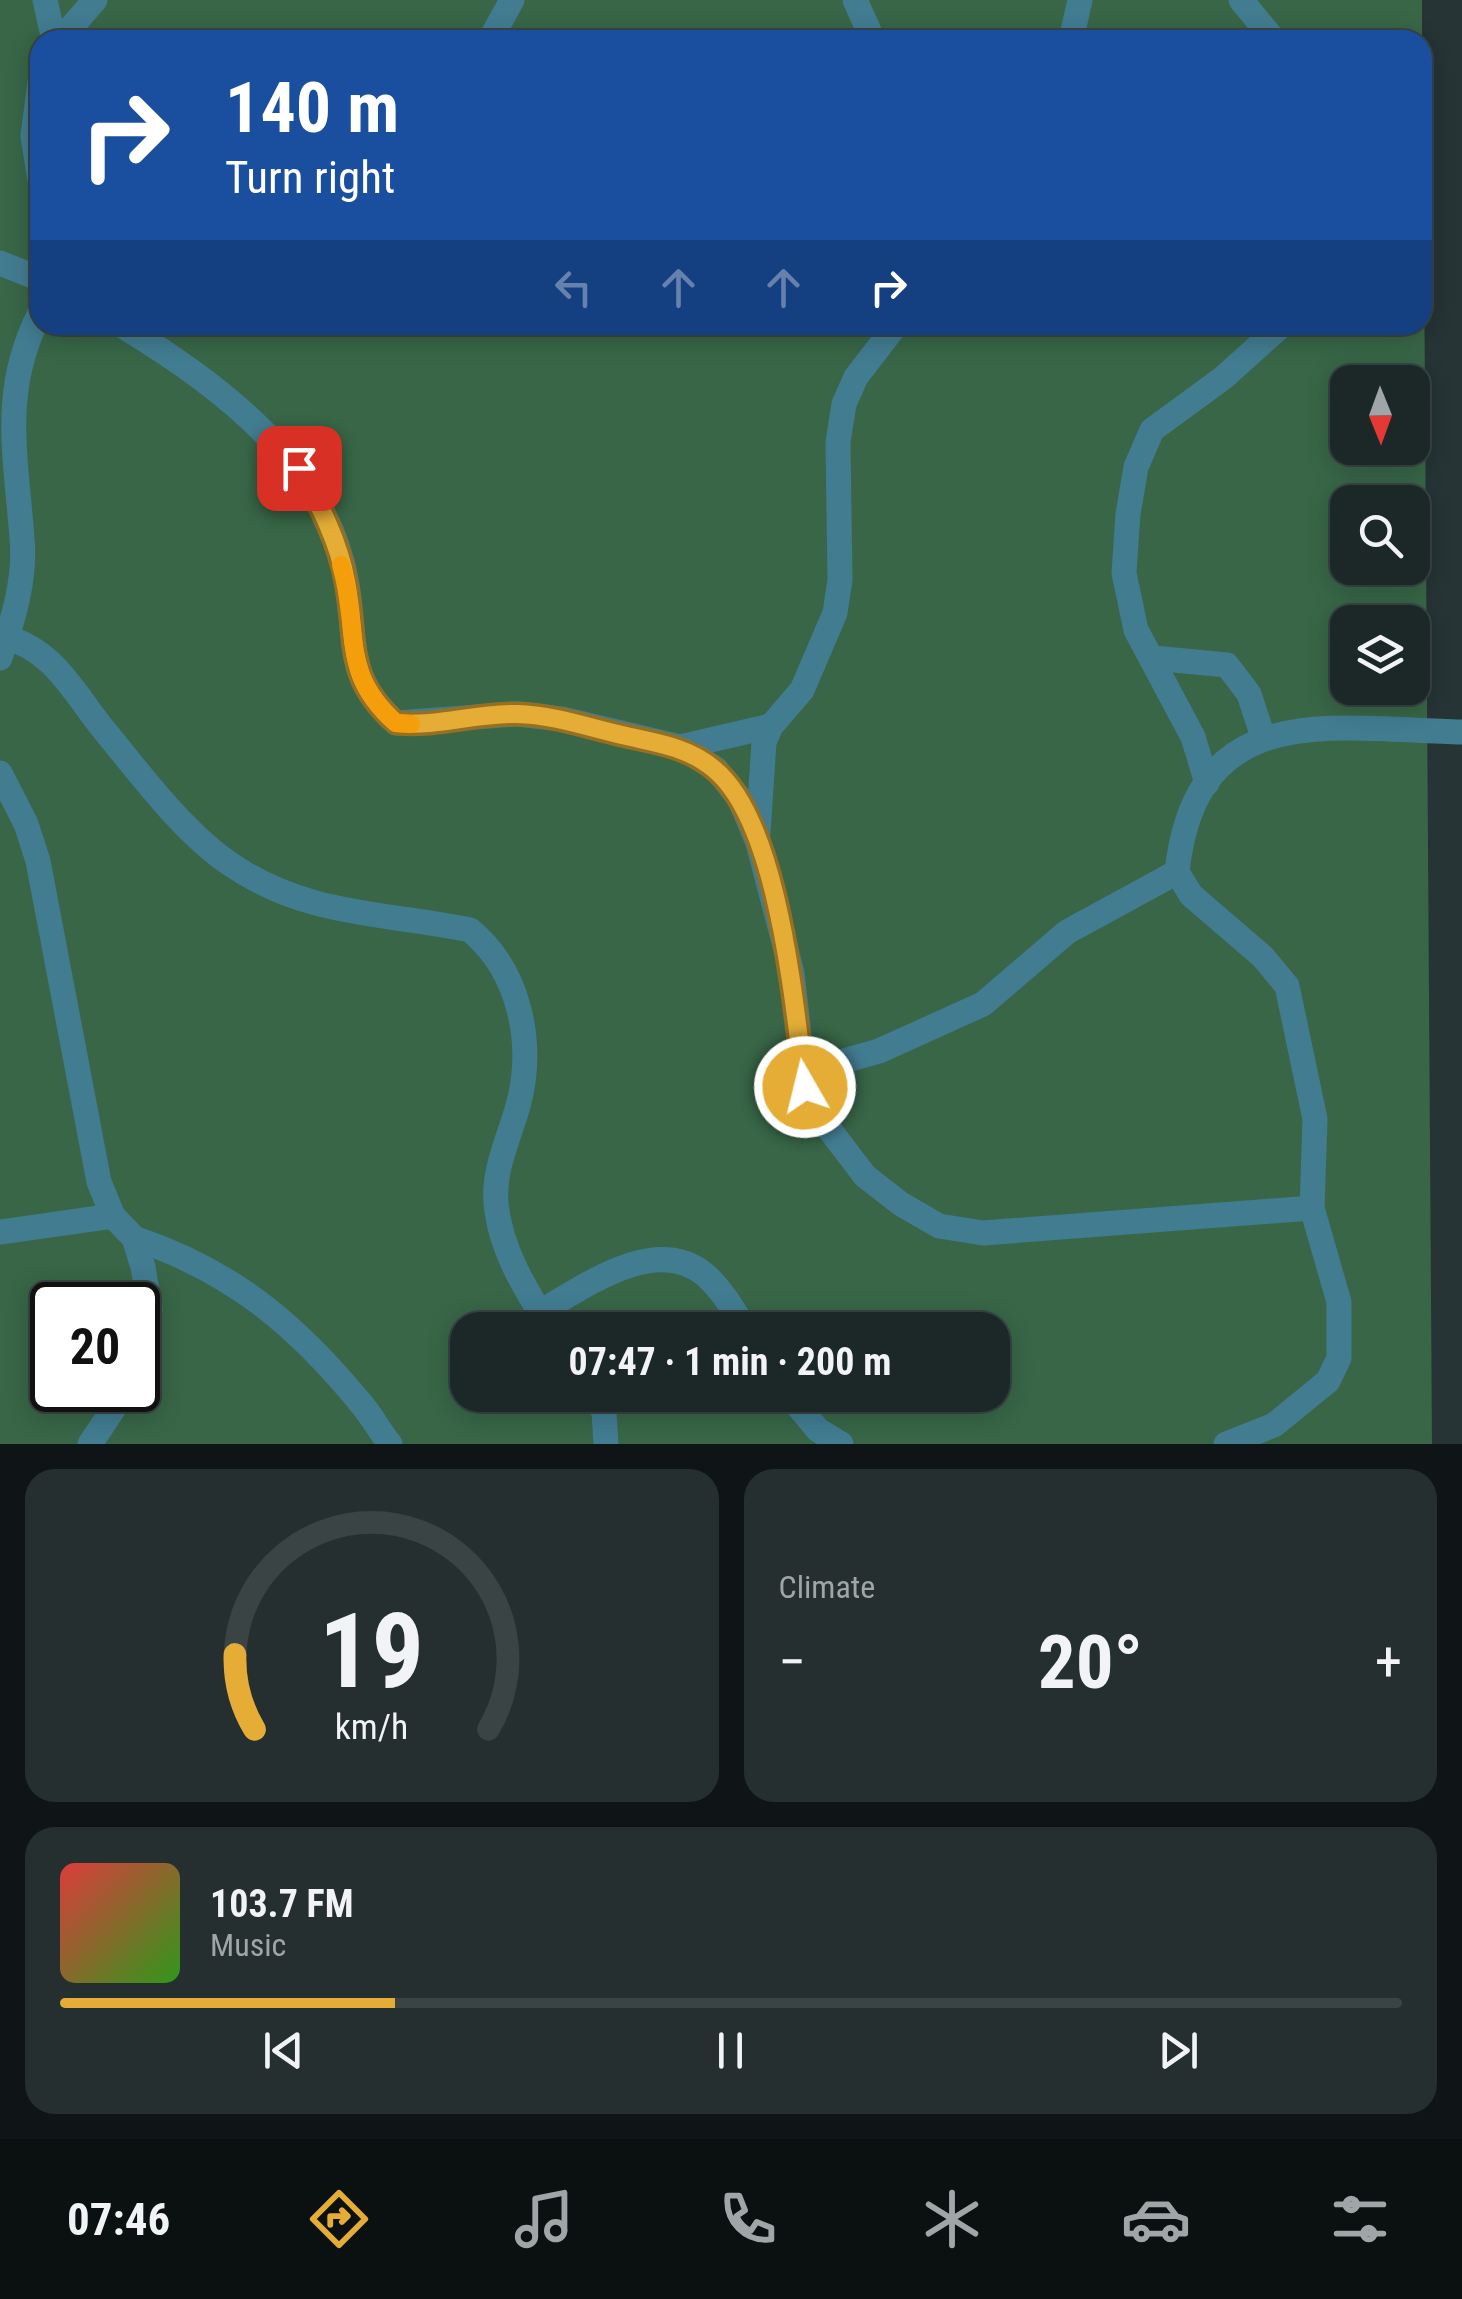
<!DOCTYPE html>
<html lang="en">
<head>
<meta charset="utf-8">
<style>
	:root { --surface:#1c2728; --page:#252f30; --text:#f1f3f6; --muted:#a0a5a8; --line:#3a4445; --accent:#e5ad35 }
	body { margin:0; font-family:"Roboto Condensed",sans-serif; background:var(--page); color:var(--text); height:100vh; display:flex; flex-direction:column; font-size:38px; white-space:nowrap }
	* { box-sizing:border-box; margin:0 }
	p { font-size:32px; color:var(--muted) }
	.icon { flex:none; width:55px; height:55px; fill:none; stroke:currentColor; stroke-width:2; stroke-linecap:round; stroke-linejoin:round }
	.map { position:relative; height:1444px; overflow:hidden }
	.panel { display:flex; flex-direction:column; gap:25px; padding:25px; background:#0f1516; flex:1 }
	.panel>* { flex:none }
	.hud { position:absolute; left:30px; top:30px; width:1402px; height:305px; border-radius:30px; box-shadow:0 5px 25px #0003,0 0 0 2px var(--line); background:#1a4fa0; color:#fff; overflow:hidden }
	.needle { width:65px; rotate:179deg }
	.fabs { position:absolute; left:1330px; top:365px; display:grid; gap:20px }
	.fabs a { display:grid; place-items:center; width:100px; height:100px; border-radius:20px; background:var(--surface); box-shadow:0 5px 25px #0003,0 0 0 2px var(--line); font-size:50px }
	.speed { position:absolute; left:30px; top:1282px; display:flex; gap:20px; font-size:50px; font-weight:700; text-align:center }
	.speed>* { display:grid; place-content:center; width:130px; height:130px; border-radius:50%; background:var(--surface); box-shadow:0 5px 25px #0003,0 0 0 2px var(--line); line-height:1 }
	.speed .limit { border:5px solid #111; border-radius:15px; background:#fff; color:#111 }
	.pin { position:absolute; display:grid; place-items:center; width:85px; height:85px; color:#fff; margin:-42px; border-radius:20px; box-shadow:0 5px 15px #0006 }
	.me { position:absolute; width:110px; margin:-55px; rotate:352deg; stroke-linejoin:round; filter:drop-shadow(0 0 8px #0008) }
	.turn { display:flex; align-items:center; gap:35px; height:210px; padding:0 30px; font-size:45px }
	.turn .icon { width:130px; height:130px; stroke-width:2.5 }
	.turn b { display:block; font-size:70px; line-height:85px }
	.lanes { display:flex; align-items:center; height:95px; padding:0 30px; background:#0003; justify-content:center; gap:50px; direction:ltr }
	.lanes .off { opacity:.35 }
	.big { font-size:75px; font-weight:700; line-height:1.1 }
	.panel .tile { flex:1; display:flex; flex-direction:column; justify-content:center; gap:15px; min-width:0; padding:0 35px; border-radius:30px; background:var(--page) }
	.panel .dial { align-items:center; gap:0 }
	.dial svg { height:260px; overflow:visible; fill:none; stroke:var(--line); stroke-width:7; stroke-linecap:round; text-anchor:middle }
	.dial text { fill:var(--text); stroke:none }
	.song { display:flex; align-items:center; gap:30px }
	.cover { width:120px; height:120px; border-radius:15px; background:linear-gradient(135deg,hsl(0 70% 55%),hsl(110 70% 35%)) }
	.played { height:10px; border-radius:5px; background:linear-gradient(90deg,var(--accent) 25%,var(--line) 25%) }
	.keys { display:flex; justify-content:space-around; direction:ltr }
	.heat { display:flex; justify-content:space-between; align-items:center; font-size:55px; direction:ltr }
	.panel .tiles { flex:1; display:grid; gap:25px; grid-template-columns:1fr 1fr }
	.tile:last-child { grid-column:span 2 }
	.trip { position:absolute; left:450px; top:1312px; width:560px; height:100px; border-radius:30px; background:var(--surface); box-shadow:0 5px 25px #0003,0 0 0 2px var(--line); font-weight:700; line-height:100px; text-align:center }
	.dock { display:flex; height:160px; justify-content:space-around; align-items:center; background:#0b1010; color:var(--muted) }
	.dock .icon { width:70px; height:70px }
	.dock .on { color:var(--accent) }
	.dock b { font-size:45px; color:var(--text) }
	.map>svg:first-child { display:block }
	.green { fill:#386647; fill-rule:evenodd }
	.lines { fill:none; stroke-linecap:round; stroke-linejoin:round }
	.minor { stroke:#427c91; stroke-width:25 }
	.route-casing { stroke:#957022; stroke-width:25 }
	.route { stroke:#e5ad35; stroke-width:18 }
	.slow { stroke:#f59e0b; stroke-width:18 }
</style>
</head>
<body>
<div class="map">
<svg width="1462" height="1444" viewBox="0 0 1462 1444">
	<rect width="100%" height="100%" fill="#263435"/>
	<path class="green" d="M0,0H1422V40H40V325H1422L1423,98L1432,1444H0ZM1348,382H1412V448H1348ZM1348,502H1412V568H1348ZM1348,622H1412V688H1348ZM52,1305H138V1390H52ZM468,1330H992V1395H468Z"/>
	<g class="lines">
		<g class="minor">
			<path d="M45,0L54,40"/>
			<path d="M855,0L873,40"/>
			<path d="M1241,0L1274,40"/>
			<path d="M60,40L95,0"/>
			<path d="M490,40L512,0"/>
			<path d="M1071,40L1080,0"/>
			<path d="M40,82L33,136L40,180"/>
			<path d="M0,263L40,279"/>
			<path d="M121,325C219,384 327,464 347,584C357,644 345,677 396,723L517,714L562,719L680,747L716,769L739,798L758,843L792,973L805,1087L817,1113L865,1176L901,1204L939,1226L983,1233L1312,1208"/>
			<path d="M0,636C53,647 73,692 104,730C141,775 182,831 230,864C308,917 383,912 470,930C520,971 535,1044 518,1106C509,1138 493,1170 496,1203C500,1250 527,1292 551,1330"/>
			<path d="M0,658C13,620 26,579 22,538C16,456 0,391 40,313"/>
			<path d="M1153,658L1227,665L1249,694L1263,737"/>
			<path d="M680,747L771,726"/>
			<path d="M0,773L26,824L38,861L99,1182L113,1216L134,1238L143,1267L150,1309L138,1371"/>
			<path d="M1207,783L1193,737L1136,630L1124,573L1128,514L1136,467L1152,430L1223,378L1282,325"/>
			<path d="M758,833L764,742L771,726L802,690L835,613L840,580L838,442L844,404L856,377L896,325"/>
			<path d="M805,1087L826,1066L879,1051L983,1004L1067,932L1177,872"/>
			<path d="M0,1232L113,1216"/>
			<path d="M134,1238C233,1271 298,1326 363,1406C373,1418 380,1432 390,1444"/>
			<path d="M540,1312C584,1287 655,1234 704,1274C722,1289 734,1311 746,1330"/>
			<path d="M593,1395L604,1412L606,1444"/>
			<path d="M789,1395L818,1430L841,1444"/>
			<path d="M90,1444L126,1390"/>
			<path d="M1226,1444L1274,1425L1328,1381L1339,1358V1302L1312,1208L1315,1119L1287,986L1263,957L1191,895L1177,872C1196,697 1331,729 1462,732"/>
		</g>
	</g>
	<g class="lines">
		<g class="route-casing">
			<path id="route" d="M299,468C319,503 339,542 346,582C358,643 344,677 396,723C437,727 476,713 517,714C554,715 587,727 622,735C655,743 687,746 714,769C779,822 794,1006 805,1087"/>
		</g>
		<use href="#route" class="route"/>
		<path class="slow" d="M341,565C360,629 339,672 396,723L411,724"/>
	</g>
</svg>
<div class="fabs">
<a><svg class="needle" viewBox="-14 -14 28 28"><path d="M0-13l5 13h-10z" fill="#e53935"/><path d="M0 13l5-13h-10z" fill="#a0a5a8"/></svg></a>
<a><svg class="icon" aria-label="search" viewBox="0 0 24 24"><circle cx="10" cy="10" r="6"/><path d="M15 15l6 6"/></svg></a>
<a><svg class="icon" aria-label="layers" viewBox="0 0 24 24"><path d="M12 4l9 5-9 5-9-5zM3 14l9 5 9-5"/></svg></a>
</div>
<div class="speed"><div class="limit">20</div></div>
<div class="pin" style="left:299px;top:468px;background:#d93025"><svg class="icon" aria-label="arrive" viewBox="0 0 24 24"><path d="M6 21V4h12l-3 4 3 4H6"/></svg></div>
<svg class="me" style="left:805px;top:1087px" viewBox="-20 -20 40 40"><circle r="17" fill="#e5ad35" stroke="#fff" stroke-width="3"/><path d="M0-11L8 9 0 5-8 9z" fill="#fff"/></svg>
<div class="trip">07:47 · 1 min · 200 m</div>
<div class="hud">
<div class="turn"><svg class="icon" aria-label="right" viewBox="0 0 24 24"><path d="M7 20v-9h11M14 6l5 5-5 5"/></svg><div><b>140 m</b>Turn right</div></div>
<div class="lanes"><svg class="icon off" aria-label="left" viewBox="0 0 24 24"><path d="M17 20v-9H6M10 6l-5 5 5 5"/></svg><svg class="icon off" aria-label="ahead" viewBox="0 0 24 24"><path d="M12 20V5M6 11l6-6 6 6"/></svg><svg class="icon off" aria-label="ahead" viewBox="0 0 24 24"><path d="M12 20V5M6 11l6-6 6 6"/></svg><svg class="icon" aria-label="right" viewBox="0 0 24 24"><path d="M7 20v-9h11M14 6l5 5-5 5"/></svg></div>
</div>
</div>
<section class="panel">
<div class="tiles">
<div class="tile dial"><svg viewBox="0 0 100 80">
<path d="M14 69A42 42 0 1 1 86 69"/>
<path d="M14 69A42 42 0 0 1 8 46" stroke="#e5ad35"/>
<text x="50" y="56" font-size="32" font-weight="700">19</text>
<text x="50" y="72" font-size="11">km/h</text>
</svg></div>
<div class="tile"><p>Climate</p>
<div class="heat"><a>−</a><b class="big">20°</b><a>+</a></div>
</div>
<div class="tile">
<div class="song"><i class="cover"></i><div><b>103.7 FM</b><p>Music</p></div></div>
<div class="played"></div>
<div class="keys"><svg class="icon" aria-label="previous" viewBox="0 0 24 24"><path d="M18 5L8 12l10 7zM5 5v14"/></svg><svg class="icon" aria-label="pause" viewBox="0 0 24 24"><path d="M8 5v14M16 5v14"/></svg><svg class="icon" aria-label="next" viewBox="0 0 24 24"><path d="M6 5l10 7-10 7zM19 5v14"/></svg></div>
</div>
</div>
</section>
<nav class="dock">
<b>07:46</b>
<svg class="icon on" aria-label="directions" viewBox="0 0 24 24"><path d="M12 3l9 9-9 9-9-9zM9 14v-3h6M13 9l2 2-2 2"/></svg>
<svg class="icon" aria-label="music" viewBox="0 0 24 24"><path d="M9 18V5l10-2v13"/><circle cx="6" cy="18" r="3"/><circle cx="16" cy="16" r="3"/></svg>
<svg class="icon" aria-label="phone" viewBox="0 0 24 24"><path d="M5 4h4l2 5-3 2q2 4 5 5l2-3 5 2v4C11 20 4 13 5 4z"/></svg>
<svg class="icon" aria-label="climate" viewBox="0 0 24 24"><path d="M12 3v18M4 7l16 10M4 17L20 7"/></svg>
<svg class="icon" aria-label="car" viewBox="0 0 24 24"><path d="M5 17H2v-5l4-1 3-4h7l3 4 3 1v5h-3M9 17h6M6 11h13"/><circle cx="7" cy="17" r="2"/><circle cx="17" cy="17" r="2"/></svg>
<svg class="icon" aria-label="filters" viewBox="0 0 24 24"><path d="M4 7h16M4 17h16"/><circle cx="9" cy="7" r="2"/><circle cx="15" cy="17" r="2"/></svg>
</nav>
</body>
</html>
